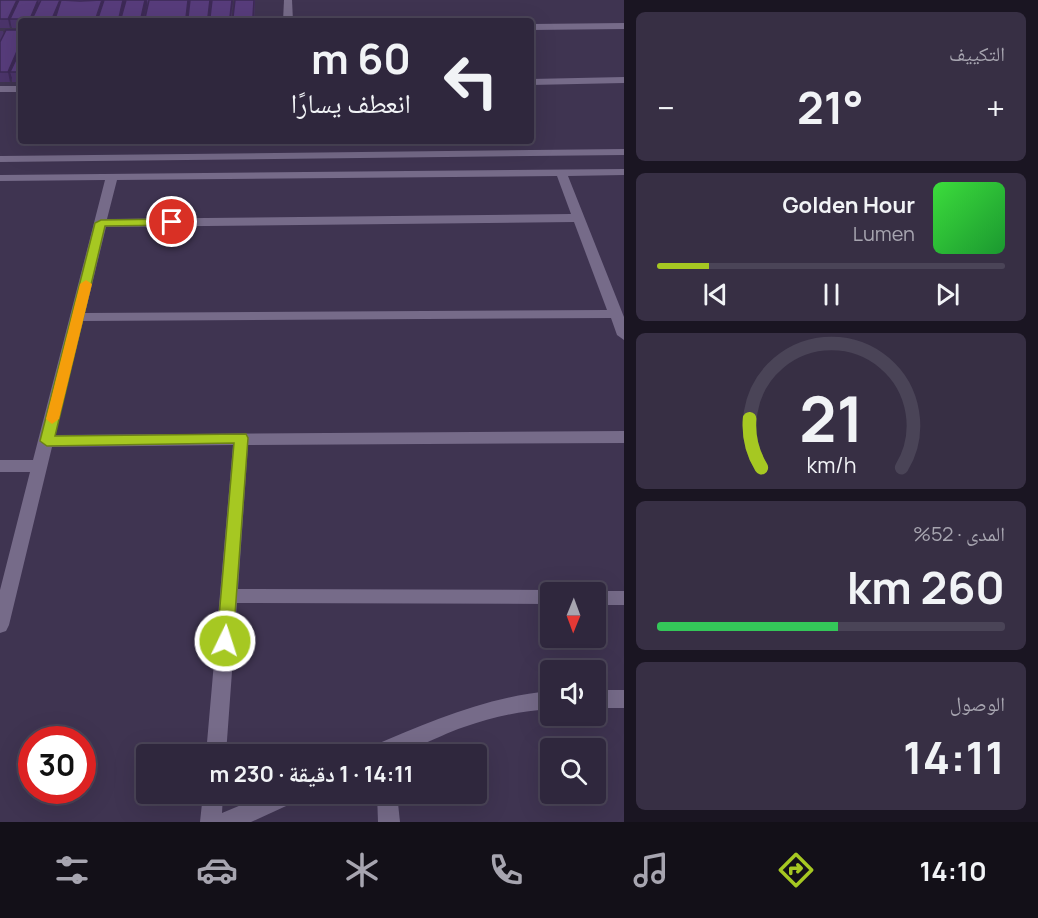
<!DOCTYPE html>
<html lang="ar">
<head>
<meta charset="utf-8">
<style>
	:root { --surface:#2f273d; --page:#372f44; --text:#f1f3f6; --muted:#a7a5b0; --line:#4a4457; --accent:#a6c822 }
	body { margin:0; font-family:Manrope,"Noto Naskh Arabic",sans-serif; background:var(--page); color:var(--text); direction:rtl; height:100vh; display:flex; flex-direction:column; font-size:22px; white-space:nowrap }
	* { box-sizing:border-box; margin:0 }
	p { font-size:20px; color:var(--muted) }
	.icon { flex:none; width:33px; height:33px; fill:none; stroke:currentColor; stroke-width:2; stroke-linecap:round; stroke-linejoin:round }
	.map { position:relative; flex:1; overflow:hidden; direction:ltr }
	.panel { display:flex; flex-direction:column; gap:12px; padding:12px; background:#1a1522; width:414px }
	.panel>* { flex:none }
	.top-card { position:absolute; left:18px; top:18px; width:516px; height:126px; border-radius:6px; box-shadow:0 6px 24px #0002,0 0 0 2px var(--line); direction:rtl; background:#2f273d; color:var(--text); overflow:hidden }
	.needle { width:39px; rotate:181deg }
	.buttons { position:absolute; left:540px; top:582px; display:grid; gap:12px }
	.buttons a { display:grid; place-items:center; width:66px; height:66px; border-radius:6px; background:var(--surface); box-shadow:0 6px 24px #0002,0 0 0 2px var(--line); font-size:30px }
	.speed { position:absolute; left:18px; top:726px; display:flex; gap:12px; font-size:30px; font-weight:700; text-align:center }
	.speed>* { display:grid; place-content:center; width:78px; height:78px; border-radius:50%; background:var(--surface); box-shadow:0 6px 24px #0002,0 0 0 2px var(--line); line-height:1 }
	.speed .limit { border:9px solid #d22; background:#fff; color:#111 }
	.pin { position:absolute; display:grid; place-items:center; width:51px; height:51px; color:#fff; margin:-26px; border:3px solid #fff; border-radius:50%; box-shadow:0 2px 6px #0007 }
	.me { position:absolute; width:66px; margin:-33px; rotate:4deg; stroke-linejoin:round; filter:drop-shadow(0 0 4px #0008) }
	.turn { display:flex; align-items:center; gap:21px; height:126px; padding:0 24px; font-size:27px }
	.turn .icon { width:78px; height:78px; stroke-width:2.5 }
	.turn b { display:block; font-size:42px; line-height:51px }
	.big { font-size:45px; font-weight:700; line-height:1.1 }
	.panel .card { flex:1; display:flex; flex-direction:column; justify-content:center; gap:9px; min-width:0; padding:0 21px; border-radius:9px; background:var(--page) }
	.panel .dial { align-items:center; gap:0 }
	.dial svg { height:156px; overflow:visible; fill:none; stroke:var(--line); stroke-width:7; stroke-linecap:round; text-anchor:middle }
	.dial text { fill:var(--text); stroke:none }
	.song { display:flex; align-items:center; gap:18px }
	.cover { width:72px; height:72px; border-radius:9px; background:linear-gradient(135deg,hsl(120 70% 55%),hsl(130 70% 35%)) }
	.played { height:6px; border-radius:3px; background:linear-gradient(90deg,var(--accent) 15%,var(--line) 15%) }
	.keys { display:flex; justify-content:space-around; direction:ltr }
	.heat { display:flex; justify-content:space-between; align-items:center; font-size:33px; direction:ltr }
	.charge { height:9px; border-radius:4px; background:linear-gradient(90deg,#34c759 52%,var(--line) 0) }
	.trip { position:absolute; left:136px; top:744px; width:351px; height:60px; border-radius:6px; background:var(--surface); box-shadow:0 6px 24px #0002,0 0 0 2px var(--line); font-weight:700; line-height:60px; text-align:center; direction:rtl }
	.tab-bar { display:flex; height:96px; justify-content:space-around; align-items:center; background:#131018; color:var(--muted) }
	.tab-bar .icon { width:42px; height:42px }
	.tab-bar .on { color:var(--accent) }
	.tab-bar b { font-size:27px; color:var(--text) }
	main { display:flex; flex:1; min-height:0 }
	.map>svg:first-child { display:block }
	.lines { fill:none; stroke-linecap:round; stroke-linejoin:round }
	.minor { fill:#766b89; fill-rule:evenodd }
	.wall { fill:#4b346a }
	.shaded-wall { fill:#3d2a56 }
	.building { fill:#573c7b; stroke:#3d2a56; stroke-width:1.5 }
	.route { fill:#a6c822; stroke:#6c8216; stroke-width:1.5 }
	.slow { fill:#f59e0b }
</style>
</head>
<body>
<main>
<section class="panel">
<div class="card"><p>التكييف</p>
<div class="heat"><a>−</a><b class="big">21°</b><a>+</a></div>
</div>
<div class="card">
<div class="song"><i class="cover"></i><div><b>Golden Hour</b><p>Lumen</p></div></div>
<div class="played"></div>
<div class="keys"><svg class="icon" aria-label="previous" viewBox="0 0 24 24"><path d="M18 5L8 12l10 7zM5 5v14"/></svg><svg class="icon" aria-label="pause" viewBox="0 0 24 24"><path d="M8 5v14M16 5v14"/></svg><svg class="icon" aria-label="next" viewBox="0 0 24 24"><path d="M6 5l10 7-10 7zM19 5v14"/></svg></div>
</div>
<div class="card dial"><svg viewBox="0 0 100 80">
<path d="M14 69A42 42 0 1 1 86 69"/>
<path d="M14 69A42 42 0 0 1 8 44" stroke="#a6c822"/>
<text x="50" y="56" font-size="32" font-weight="700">21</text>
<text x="50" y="72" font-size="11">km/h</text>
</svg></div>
<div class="card"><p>المدى · 52%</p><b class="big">260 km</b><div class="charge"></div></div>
<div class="card"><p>الوصول</p><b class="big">14:11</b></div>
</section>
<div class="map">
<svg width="624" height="822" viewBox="0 0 624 822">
	<rect width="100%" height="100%" fill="#3f3451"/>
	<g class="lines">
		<g class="minor">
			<path d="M284,0H292L293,21H283Z"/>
			<path d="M624,23V29L531,30V24Z"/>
			<path d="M624,77V83L531,85V79Z"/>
			<rect x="0" y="86" width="21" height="6"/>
			<path d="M624,149V155L0,162V156Z"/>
			<path d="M624,169V175L568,176L624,317V340L617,335L611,318L83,321L55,435L624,431V443L248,445L238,589L550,590L557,592H550V604L237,603L226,754H206L233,445L52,447L9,625L6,631L0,633V590L30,472H0V460H33L105,180L0,181V175ZM557,176L571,214L107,219L117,180ZM574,222L607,310L85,313L106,227Z"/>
			<path d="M596,591H624V605H596V592H590Z"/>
			<rect x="596" y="690" width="28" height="18"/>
			<path d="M550,691V709C520,711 492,717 464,727C429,739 405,758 367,754L370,747C428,722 486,697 550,691Z"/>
			<path d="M203,794H223L222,813L267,794H300L297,801L251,822H200Z"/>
			<path d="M377,794H397L400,822H378Z"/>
		</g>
	</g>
	<g class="wall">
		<path d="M0,0H211L209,21H188V18L187,21H145V18L147,8V5L143,21H21V28H12L11,25L10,28H0Z"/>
		<path d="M212,0H233L231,21H210Z"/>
		<path d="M235,0H255L254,21H233Z"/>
		<path d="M21,30V82H12V78L10,82H0V31H3L4,34Z"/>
	</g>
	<g class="shaded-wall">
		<path d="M17,0H23L10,19L11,25L10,28L8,19Z"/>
		<path d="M38,0L40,9L32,19L33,21H30V19Z"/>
		<path d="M60,0H64L55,19V21H53L52,19Z"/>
		<path d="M102,0H106L98,18L99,21H96V18Z"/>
		<path d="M123,0H127L121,18V21H119V18Z"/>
		<path d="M145,0H147V5L143,21H141V18Z"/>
		<path d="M188,0H190L187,21H186Z"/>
		<path d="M210,0H211L209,21H208Z"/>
		<path d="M232,0H233L230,21V17Z"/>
		<path d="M21,42V56L10,72L12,78L10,82L8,72Z"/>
	</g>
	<g class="building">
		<path d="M0,0H17L8,19H0Z"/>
		<path d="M19,0H60L52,19H32L41,0H38L30,19H10Z"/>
		<path d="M61,0L80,1L102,0L96,18L55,19Z"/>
		<path d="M104,0H123L119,18H98Z"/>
		<path d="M126,0H145L141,18H121Z"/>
		<path d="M149,0H188L186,18H145Z"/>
		<path d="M190,0H210L208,17H188Z"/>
		<path d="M212,0H232L230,17H210Z"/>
		<path d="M235,0H254L253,17H233Z"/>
		<path d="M6,30H21V42L8,72H0V42Z"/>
		<path d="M21,49V72H10Z"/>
	</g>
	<path class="route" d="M172,219L178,222L176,225L105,226L55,436L246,434L248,438L233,641L231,647L225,649L219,647L217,641L234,443L47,446L40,441L95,223L101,220Z"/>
	<path class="slow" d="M86,280L92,284L59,419L52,424L46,419L80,284Z"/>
</svg>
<div class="buttons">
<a><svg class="needle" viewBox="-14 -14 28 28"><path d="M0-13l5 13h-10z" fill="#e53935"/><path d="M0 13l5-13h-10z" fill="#a7a5b0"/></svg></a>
<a><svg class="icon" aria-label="sound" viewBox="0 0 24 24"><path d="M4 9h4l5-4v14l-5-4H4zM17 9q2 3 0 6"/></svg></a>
<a><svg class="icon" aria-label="search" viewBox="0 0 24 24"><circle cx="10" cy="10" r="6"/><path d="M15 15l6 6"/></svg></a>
</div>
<div class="speed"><div class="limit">30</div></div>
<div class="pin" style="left:172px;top:222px;background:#d93025"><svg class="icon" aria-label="arrive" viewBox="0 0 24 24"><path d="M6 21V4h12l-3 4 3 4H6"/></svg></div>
<svg class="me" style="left:225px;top:641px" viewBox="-20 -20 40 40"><circle r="17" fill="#a6c822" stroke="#fff" stroke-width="3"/><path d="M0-11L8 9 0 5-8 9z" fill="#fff"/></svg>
<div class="trip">14:11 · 1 دقيقة · 230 m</div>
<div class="top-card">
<div class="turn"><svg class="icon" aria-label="left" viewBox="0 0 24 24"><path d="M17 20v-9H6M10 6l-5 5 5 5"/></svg><div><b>60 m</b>انعطف يسارًا</div></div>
</div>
</div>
</main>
<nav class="tab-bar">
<b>14:10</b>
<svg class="icon on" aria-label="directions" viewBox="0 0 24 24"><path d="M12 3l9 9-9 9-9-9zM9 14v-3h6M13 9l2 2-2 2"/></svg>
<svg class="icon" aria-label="music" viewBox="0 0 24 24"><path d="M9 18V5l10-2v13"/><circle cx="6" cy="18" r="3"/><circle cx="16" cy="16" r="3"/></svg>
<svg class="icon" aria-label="phone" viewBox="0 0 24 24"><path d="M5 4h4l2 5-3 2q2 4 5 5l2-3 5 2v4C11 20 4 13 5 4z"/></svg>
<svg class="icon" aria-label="climate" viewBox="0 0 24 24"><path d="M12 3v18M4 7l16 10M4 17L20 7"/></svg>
<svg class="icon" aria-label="car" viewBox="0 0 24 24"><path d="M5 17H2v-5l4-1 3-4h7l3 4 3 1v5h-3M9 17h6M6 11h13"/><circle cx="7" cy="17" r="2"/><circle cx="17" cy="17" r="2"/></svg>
<svg class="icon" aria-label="filters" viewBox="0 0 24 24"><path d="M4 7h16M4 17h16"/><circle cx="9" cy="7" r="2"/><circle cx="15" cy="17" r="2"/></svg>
</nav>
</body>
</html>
